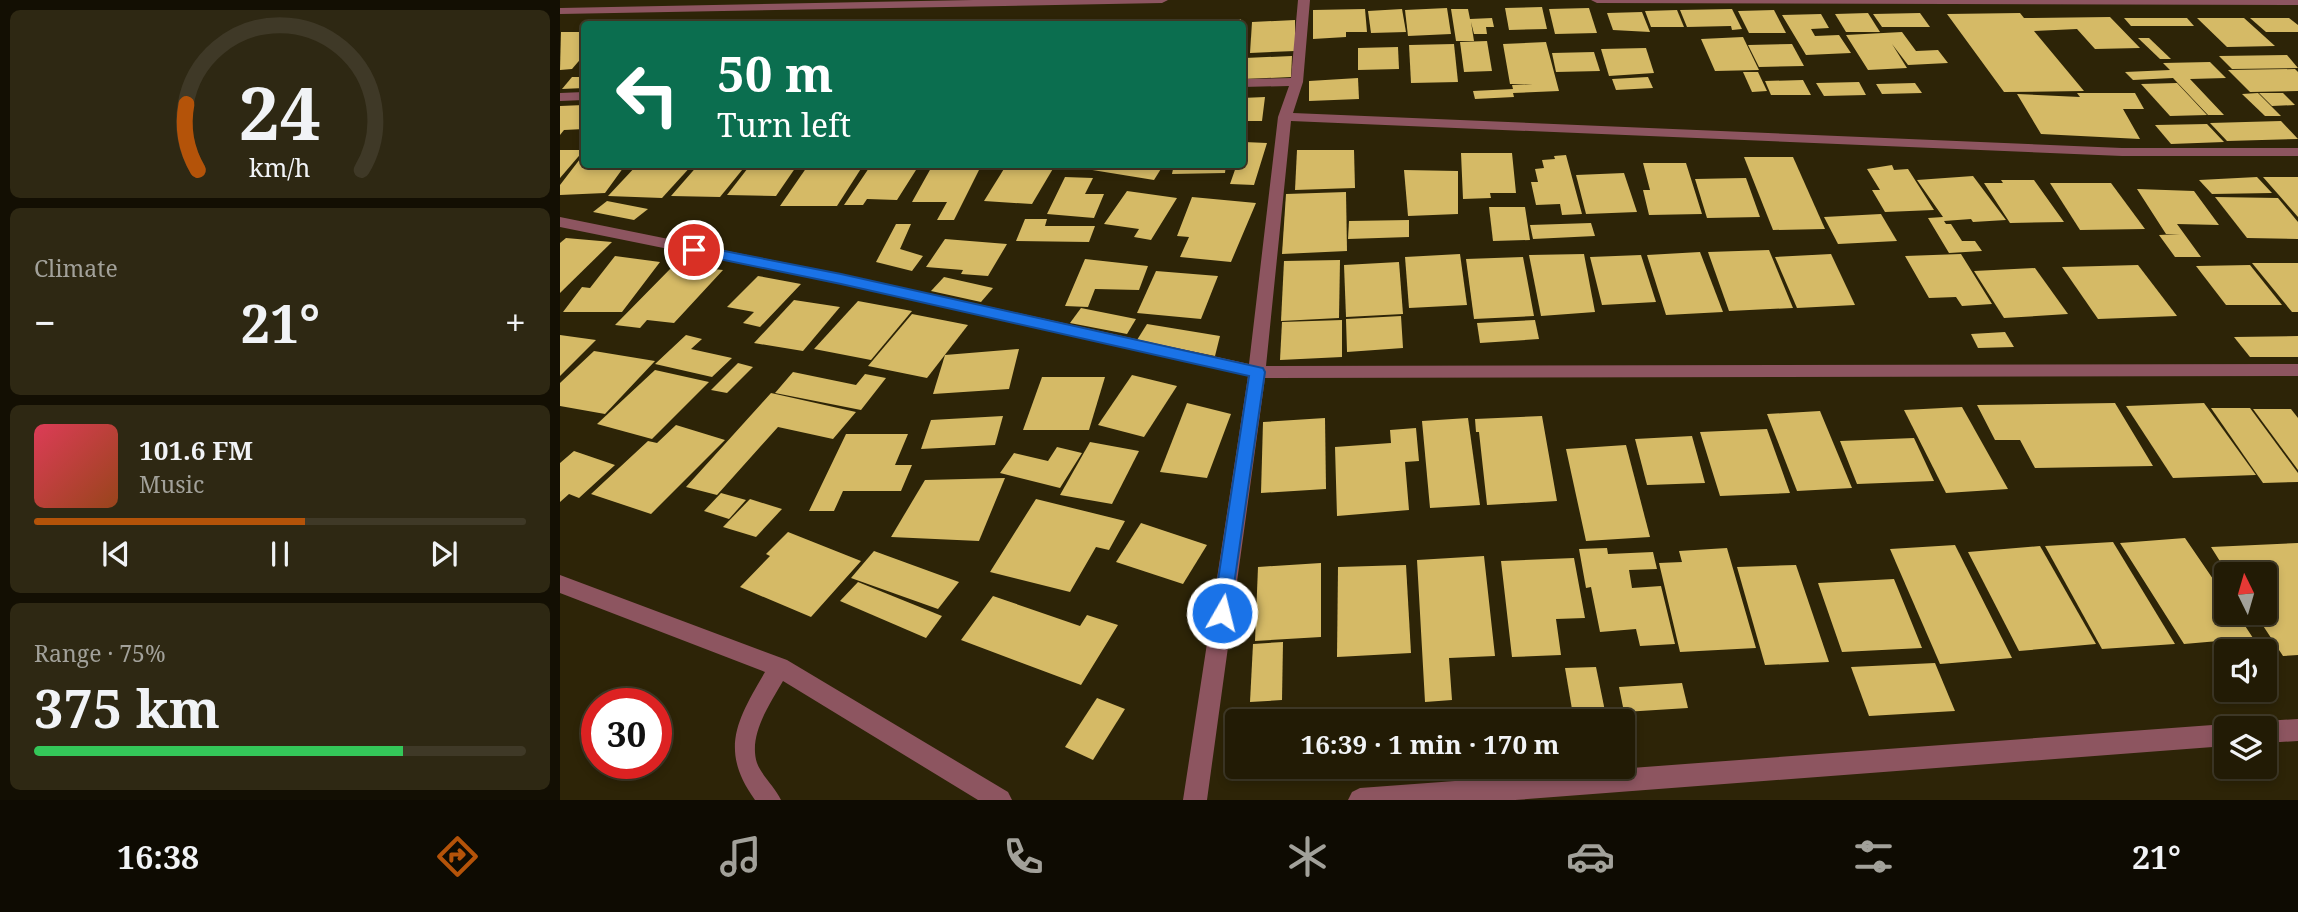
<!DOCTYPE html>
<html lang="en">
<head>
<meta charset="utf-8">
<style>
	:root { --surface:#221b05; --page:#2e2813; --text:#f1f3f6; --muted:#a2a19a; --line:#3f3927; --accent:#b45309 }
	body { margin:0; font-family:"Noto Serif",serif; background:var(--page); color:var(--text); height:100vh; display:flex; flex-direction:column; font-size:26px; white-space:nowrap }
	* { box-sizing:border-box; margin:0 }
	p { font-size:23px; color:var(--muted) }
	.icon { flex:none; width:38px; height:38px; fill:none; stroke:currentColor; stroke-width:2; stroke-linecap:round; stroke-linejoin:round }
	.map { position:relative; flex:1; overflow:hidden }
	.side { display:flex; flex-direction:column; gap:10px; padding:10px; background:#130f03; width:560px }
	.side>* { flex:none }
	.top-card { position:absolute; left:21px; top:21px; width:665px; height:147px; border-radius:7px; box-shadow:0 4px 10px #0003,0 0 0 2px var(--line); background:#0b6e4f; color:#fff; overflow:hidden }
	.needle { width:46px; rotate:355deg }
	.controls { position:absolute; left:1654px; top:562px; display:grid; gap:14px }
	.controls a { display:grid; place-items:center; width:63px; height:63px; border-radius:7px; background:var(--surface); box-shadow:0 4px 10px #0003,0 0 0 2px var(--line); font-size:35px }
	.speed { position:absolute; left:21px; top:688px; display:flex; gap:14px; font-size:35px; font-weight:700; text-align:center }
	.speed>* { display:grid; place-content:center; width:91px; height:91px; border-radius:50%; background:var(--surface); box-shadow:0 4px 10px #0003,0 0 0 2px var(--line); line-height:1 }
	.speed .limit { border:10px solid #d22; background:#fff; color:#111 }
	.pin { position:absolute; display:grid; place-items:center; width:60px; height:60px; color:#fff; margin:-30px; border:4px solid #fff; border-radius:50%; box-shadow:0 2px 7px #0007 }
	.me { position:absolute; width:77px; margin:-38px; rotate:8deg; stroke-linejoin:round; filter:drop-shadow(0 0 5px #0008) }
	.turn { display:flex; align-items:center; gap:24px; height:147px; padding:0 21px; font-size:32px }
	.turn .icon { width:91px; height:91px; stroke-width:2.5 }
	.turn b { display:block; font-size:49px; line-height:60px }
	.big { font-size:52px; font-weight:700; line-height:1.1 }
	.side .card { flex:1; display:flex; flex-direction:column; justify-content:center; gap:10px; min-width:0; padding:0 24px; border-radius:10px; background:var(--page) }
	.side .dial { align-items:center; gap:0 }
	.dial svg { height:182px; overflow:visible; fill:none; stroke:var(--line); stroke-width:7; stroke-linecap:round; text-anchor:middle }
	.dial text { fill:var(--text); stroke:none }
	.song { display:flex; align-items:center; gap:21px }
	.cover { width:84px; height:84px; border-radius:10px; background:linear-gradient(135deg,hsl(350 70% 55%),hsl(20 70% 35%)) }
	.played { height:7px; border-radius:4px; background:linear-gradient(90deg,var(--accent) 55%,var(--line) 55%) }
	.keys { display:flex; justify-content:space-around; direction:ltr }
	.heat { display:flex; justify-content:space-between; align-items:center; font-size:38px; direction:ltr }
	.charge { height:10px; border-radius:5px; background:linear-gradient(90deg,#34c759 75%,var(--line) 0) }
	.trip { position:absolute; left:665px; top:709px; width:410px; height:70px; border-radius:7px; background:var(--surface); box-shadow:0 4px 10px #0003,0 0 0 2px var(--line); font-weight:700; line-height:70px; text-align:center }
	.menu { display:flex; height:112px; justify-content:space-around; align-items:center; background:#0e0b02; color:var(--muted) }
	.menu .icon { width:49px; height:49px }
	.menu .current { color:var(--accent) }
	.menu b { font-size:32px; color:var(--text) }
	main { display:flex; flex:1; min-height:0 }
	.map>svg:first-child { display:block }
	.building { fill:#d5ba66 }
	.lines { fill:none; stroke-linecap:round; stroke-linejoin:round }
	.minor { fill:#8d5560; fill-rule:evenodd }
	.route { fill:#1a73e8; stroke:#114b97; stroke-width:2 }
</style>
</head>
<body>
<main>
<section class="side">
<div class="card dial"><svg viewBox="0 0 100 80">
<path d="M14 69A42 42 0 1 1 86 69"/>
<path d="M14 69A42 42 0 0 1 9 40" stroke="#b45309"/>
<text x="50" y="56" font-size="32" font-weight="700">24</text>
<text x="50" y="72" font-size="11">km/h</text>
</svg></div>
<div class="card"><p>Climate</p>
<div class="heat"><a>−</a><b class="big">21°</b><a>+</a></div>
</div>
<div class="card">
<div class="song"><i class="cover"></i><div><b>101.6 FM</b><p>Music</p></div></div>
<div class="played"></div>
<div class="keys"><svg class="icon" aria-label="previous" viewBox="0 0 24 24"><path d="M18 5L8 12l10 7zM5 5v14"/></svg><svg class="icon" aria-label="pause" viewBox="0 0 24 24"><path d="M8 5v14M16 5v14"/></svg><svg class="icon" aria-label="next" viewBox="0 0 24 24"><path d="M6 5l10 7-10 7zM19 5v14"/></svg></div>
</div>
<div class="card"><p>Range · 75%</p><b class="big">375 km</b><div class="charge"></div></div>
</section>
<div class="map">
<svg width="1738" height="800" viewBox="0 0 1738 800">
	<rect width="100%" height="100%" fill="#2d2407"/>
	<g class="building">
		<path d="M982,7L987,29L949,30L945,8Z"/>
		<path d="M887,8L891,34L848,36L845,10Z"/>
		<path d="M1029,8L1037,33L995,34L989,9Z"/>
		<path d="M805,9L807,32H786V37L753,39V10Z"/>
		<path d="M842,9L846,32L811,33L808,11Z"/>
		<path d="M891,9H908L910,19L932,18L934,27H926L927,34H914L911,22L914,41H896Z"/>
		<path d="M1172,9L1182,29L1172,30L1171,26L1127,27L1120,10Z"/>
		<path d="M1117,10L1124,27H1091L1085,11Z"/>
		<path d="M1214,10L1226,33H1189L1178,11Z"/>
		<path d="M1082,12L1090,32L1053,30L1047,13Z"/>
		<path d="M1308,13L1320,32H1286L1275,14Z"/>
		<path d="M1360,13L1370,27H1322L1313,14Z"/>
		<path d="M1460,13L1464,18L1550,17L1580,48L1535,49L1517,29L1474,31L1524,91L1444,92L1387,14Z"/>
		<path d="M1261,14L1269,28L1251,29L1255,36L1279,35L1291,53L1246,55L1222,15Z"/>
		<path d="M1564,18H1627L1634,26H1571Z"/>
		<path d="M1637,18H1684L1715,46L1667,47Z"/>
		<path d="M1690,18H1729L1738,25V32H1706Z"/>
		<path d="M628,19L627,24H579L580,21Z"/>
		<path d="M681,19V24H628L629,20Z"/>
		<path d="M735,20V51L690,53L692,22Z"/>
		<path d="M1,32H24V55L12,69L0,70Z"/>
		<path d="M1342,32L1356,51L1378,50L1388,63L1348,65L1332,44L1347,68L1308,70L1286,35Z"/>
		<path d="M1183,37L1199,70L1155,71L1141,39Z"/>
		<path d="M1578,38H1589L1611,59H1600Z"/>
		<path d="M927,41L932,71L904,72L900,42Z"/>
		<path d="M986,42L999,91L953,93L954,97L915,99L913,91L953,89L952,85L973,84H950L943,44Z"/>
		<path d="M894,44L898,82L851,83L849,45Z"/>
		<path d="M1232,44L1244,66L1199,67L1188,45Z"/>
		<path d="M838,47L839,69L798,70V48Z"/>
		<path d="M1086,48L1094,73L1049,76L1041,49Z"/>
		<path d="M1034,52L1040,71L996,72L992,53Z"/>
		<path d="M1727,55L1738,68L1672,69L1659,56Z"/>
		<path d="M732,56L731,77L683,79L685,58Z"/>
		<path d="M1650,62L1666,78L1630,79L1664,115H1648L1613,78L1573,80L1565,72L1610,70L1603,63Z"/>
		<path d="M1735,69L1738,72V91L1690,92L1668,70Z"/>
		<path d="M1183,72H1198L1207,91L1192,92Z"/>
		<path d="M12,77H24V88L2,89Z"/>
		<path d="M1088,77L1093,88L1056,90L1052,79Z"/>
		<path d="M798,78L799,99L749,101V81Z"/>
		<path d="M1243,80L1251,95H1211L1205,81Z"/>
		<path d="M1299,82L1306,95L1264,96L1256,83Z"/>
		<path d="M1355,83L1362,93L1322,94L1316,84Z"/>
		<path d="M1617,83L1647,115L1610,116L1581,84Z"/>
		<path d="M1517,93H1575L1584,109H1563L1580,139L1481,134L1457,94L1520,97Z"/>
		<path d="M1698,93L1721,116H1705L1682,94Z"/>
		<path d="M1699,93H1723L1735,105L1712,106Z"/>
		<path d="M705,97L702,121H682V98Z"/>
		<path d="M24,105V129L4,130L0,135V106Z"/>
		<path d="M1721,121L1738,139L1667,141L1650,123Z"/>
		<path d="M1647,124L1664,142L1611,144L1595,125Z"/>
		<path d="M684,142L707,143L694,185L670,184L677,164H682Z"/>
		<path d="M0,150H24L0,178Z"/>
		<path d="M737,150H794L795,188L735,190Z"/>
		<path d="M901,153H952L956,193H930L931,198L903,199Z"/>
		<path d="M1006,155L1022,214L1002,215L1000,204L976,205L971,182H978L975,169L984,168L982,160L995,159L994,156Z"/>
		<path d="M1184,157H1233L1265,229L1213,230Z"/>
		<path d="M20,159H24V164H66L45,193L0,195V185Z"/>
		<path d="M1083,163H1126L1142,214L1089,215L1083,190H1090Z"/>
		<path d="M78,164H133L102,198L48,196Z"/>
		<path d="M139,164H187L160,197L111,196Z"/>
		<path d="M191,164H238L216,196L167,195Z"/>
		<path d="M249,164H304L277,206H220Z"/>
		<path d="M447,164H461L494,167L472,204L424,201Z"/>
		<path d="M523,164H604L594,180L520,168Z"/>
		<path d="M614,164H666L665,173L612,174Z"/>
		<path d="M1332,165L1334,170L1348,169L1374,210L1325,212L1312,190H1320L1307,169Z"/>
		<path d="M309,168L356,170L337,200L307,199L303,205H284Z"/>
		<path d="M371,168H420L394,220H377L387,202H352Z"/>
		<path d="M844,170L898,171V214L848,216Z"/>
		<path d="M1064,173L1077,212L1026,214L1016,175Z"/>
		<path d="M1413,176L1446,220L1413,222L1411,219L1384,221L1386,224H1391L1402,241H1415L1422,251L1389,253L1368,218L1383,217L1357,180Z"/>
		<path d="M505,177L533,178L525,194H544L534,218L487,214Z"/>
		<path d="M1697,177L1712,193L1652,194L1639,180Z"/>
		<path d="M1703,177H1738V217Z"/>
		<path d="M1186,178L1200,217L1147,218L1135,179Z"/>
		<path d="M1441,180H1474L1504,222L1450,223L1424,183H1443Z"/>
		<path d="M1490,183H1551L1585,229L1520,230Z"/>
		<path d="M1577,189L1634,191L1659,225L1617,224L1641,257H1615L1599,235L1620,234H1606Z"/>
		<path d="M567,191L617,198L591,240L574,237L579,229L544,224Z"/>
		<path d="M786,192L787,251L722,254L726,194Z"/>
		<path d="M632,197L696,203L671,262L620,257L629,237L617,236Z"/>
		<path d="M1655,197L1718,198L1738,222V239L1687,238Z"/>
		<path d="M47,201L88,209L74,220L33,212Z"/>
		<path d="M929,207H965L970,240L933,241Z"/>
		<path d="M1321,214L1337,241L1278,244L1264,217Z"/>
		<path d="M465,219H487L485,226H535L529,242L456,241Z"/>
		<path d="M849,220V237L788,239L789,221Z"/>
		<path d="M1031,223L1035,236L973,239L970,225Z"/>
		<path d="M336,224H351L340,249L363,256L352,271L316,262Z"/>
		<path d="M6,238L52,242L0,293V243Z"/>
		<path d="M385,239L447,244L428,276L401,274L403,270L366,267Z"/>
		<path d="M1209,250L1233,308L1169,311L1148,252Z"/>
		<path d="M1140,252L1163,312L1106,315L1087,255Z"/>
		<path d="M900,254L907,305L849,308L845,257Z"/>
		<path d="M1024,254L1035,312L981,316L969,255Z"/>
		<path d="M1271,254L1295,305L1237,308L1215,257Z"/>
		<path d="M1401,254L1432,304L1402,306L1396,297L1369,298L1345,256Z"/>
		<path d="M1081,255L1096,302L1042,305L1030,257Z"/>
		<path d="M55,256L100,262L62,312H3L22,287L30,288Z"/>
		<path d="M963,257L974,316L914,319L906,259Z"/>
		<path d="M525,259L588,266L579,290L535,289L528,307L505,306Z"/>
		<path d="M780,260L779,318L721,321L724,261Z"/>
		<path d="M839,262L843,314L786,317L784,265Z"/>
		<path d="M1692,263H1738V312H1732Z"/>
		<path d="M114,265L163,270L114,323L87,320L80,328L55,325Z"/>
		<path d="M1578,265L1617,316L1538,319L1502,267Z"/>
		<path d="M1690,265L1722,305H1666L1636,266Z"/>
		<path d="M1475,268L1508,314L1444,318L1414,271Z"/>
		<path d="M596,271L658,276L641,319L577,313Z"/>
		<path d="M198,276L241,284L200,327L183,323L194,312L167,307Z"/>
		<path d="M384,277L433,288L421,302L371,291Z"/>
		<path d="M234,300L280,307L243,351L194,343Z"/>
		<path d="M298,301L352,311L311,360L254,349Z"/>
		<path d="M521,308L576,319L567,334L510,323Z"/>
		<path d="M352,314L408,325L367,378L308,366Z"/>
		<path d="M841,316L843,348L787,352L786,319Z"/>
		<path d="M782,320V357L720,360L722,322Z"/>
		<path d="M975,320L979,339L920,343L917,323Z"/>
		<path d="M587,324L660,336L655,356L577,340Z"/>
		<path d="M1445,332L1454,347L1418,348L1411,334Z"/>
		<path d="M0,335L36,340L0,376Z"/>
		<path d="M126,335L142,339L131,349L172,358L152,377L95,364Z"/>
		<path d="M1738,336V357H1690L1674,337Z"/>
		<path d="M459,349L449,389L373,394L385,355Z"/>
		<path d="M34,351L95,361L45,414L0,406V383Z"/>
		<path d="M178,363L193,367L167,393L151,390Z"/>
		<path d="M95,370L149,382L92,439L37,424Z"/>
		<path d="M233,372L296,385L305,374L326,378L301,410L215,393Z"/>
		<path d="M572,375L617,386L584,437L538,425Z"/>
		<path d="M482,377H545L529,430H463Z"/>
		<path d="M211,393L296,412L273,439L218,427L157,495L126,487Z"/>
		<path d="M627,403L671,414L647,478L600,472Z"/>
		<path d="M1555,403L1593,466L1475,468L1460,440H1435L1417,405Z"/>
		<path d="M1644,403L1696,475L1613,478L1566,406Z"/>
		<path d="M1402,407L1448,489L1386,493L1344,410Z"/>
		<path d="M1651,408H1690L1738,473V482L1703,483Z"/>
		<path d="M1693,409H1731L1738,418V470Z"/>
		<path d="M1260,411L1292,488L1237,491L1207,414Z"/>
		<path d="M443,416L435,445L361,449L371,420Z"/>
		<path d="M982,416L997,501L927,505L919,432H916L915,419Z"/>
		<path d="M765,418L766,489L701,493L703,422Z"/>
		<path d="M908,418L920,505L870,508L862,421Z"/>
		<path d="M116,425L165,440L91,514L31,494L88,441L97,443Z"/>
		<path d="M856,428L859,461L845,462L849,510L777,516L775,447L831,443L830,430Z"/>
		<path d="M1207,429L1230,493L1160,496L1140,432Z"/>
		<path d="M286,434H348L335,465H352L341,491H283L274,511H249Z"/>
		<path d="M1132,436L1145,483L1087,485L1075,439Z"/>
		<path d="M1354,438L1374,481L1297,484L1280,441Z"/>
		<path d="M530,442L579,451L552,504L500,495Z"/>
		<path d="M1066,445L1090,537L1026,541L1006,449Z"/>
		<path d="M497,447L522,453L500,488L440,473L454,453L488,461Z"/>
		<path d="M14,451L55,465L19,498L9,494L0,502V463Z"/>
		<path d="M445,478L419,541L331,537L365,480Z"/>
		<path d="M161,493L186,500L169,519L144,511Z"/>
		<path d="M190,499L222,509L196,537L163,527Z"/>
		<path d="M476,499L565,521L549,550L536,547L510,592L430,572Z"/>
		<path d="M581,523L647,545L623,584L556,562Z"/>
		<path d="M228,532L301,561L251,617L180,587L210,556L206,554Z"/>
		<path d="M1625,538L1666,598V612H1676L1693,638L1624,644L1560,543Z"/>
		<path d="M1553,542L1615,644L1542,649L1485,546Z"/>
		<path d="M1738,543V655L1723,656L1694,612H1704V574H1668L1651,547Z"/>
		<path d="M1395,545L1452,658L1380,664L1330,549Z"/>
		<path d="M1480,546L1536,644L1459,651L1408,552Z"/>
		<path d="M1047,548L1048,554L1093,552L1097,569L1069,570L1072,588L1101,586L1115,644L1080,646L1076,629L1040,632L1031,587L1026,588L1019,549Z"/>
		<path d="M1167,548L1196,648L1120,652L1099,563L1122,562L1119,551Z"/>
		<path d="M314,551L399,582L378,609L291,578Z"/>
		<path d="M924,556L935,656L889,658L892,700L865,702L857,560Z"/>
		<path d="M1014,558L1025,618L996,619L1001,655L952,657L941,561Z"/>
		<path d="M761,563V637L695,641L698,567Z"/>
		<path d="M846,565L851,653L777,657L778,567Z"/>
		<path d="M1236,565L1269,662L1205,665L1177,567Z"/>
		<path d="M1334,579L1362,648L1282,652L1258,583Z"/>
		<path d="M298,582L382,616L366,638L280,601Z"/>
		<path d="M433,596L520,626L527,615L558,625L521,685L401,640Z"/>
		<path d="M723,642L722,700L690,702L693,644Z"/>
		<path d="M1375,663L1395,711L1309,716L1291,667Z"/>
		<path d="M1036,667L1047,721H1014L1005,668Z"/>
		<path d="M1122,683L1128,708L1064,712L1059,687Z"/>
		<path d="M537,698L565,709L533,760L505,747Z"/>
		<path d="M890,714L891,721H847V719Z"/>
	</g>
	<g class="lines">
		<g class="minor">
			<path d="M413,0H608L602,3L0,14V8Z"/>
			<path d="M738,0H750L743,82L733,113L1562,148H1738V156H1562L731,121L706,366L1738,364V376L705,378L647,800H623L688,376L281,284L0,227V217L281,274L689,364L718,117L729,86L682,87V79L731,78Z"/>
			<path d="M1031,0H1738V5L1037,3Z"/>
			<path d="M24,92V100L0,101V93Z"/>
			<path d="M0,575L227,660L448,792L452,800H418L223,681C210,704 188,735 197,763C202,776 215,787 221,800H195C159,750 177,720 205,672L0,593Z"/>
			<path d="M1738,719V741L1704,743V728H1694L1696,724L1704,721Z"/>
			<path d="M1666,724L1674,728H1666V746L955,800H788L792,792L800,788Z"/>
		</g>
	</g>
	<path class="route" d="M134,245L281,274L703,368L705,372L669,619L662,621L656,619L653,613L689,376L281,284L130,253L127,250Z"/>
</svg>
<div class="controls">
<a><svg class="needle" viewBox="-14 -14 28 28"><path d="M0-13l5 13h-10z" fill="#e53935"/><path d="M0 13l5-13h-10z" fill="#a2a19a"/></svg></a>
<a><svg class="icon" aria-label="sound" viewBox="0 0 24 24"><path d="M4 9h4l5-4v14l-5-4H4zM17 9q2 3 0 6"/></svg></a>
<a><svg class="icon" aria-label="layers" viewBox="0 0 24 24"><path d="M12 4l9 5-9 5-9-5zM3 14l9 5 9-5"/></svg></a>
</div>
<div class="speed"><div class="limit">30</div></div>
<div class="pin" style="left:134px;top:250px;background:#d93025"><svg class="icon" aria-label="arrive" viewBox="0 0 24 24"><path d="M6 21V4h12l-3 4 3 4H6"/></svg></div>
<svg class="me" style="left:662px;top:613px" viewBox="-20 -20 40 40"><circle r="17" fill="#1a73e8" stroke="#fff" stroke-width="3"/><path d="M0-11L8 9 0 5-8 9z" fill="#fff"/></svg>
<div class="trip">16:39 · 1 min · 170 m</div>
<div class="top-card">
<div class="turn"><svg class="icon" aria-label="left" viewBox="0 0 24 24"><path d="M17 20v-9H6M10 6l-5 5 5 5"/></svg><div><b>50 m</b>Turn left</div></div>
</div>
</div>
</main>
<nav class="menu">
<b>16:38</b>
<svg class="icon current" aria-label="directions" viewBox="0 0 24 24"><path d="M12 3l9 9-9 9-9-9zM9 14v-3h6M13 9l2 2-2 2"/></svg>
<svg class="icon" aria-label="music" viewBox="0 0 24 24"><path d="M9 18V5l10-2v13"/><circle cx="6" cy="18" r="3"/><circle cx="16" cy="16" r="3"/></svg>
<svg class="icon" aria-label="phone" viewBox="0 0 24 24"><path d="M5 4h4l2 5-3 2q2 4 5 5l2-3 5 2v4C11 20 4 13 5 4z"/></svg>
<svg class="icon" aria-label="climate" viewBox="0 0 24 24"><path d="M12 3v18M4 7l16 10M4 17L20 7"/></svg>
<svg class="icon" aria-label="car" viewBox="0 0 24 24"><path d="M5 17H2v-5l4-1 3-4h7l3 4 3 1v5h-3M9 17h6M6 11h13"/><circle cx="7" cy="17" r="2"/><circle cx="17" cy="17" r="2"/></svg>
<svg class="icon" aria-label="filters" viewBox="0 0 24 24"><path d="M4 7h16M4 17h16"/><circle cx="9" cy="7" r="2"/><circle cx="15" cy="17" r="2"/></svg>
<b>21°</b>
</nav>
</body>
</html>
